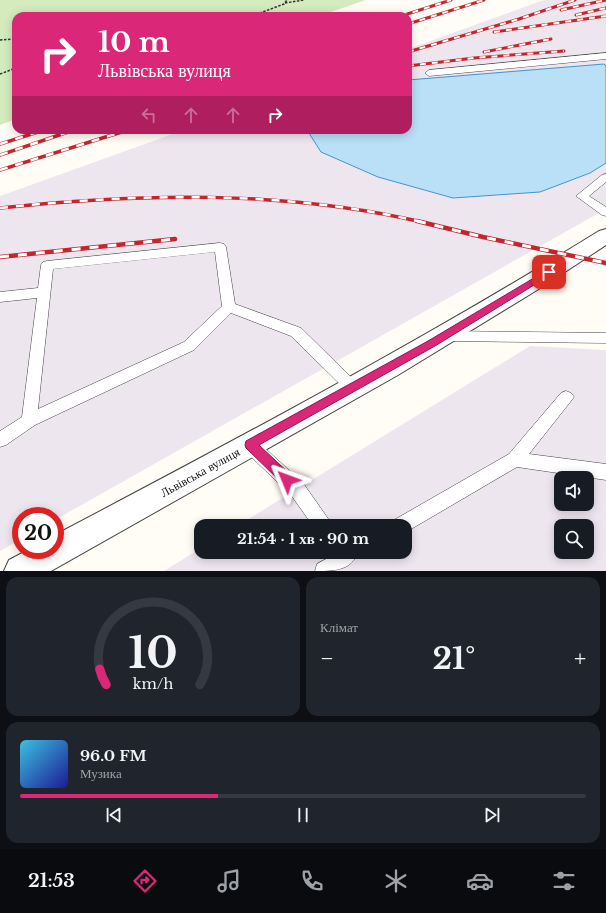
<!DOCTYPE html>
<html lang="uk">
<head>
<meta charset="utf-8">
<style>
	:root { --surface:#171b24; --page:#20242c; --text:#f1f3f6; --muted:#9ea1a6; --line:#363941; --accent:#db2777 }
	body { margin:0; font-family:"Libre Baskerville",serif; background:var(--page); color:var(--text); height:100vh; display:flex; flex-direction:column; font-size:15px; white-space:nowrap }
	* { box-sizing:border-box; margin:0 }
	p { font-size:13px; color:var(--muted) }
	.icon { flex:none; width:22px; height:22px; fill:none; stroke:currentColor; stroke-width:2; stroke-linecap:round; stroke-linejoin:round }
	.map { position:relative; height:571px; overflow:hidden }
	.sheet { display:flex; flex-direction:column; gap:6px; padding:6px; background:#0d0f14; flex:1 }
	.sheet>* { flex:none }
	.hud { position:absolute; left:12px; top:12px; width:400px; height:122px; border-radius:12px; box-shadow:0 2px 10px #0003; background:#db2777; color:#fff; overflow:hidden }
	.buttons { position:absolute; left:554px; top:471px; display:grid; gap:8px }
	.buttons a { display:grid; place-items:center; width:40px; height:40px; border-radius:8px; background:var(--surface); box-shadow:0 2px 10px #0003; font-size:20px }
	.speed { position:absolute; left:12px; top:507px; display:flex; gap:8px; font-size:20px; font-weight:700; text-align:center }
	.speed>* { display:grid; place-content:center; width:52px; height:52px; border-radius:50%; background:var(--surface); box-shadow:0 2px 10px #0003; line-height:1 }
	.speed .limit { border:6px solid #d22; background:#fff; color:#111 }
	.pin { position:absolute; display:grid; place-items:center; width:34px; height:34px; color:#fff; margin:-17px; border-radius:8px; box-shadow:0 2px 6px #0006 }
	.me { position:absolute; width:44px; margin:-22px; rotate:314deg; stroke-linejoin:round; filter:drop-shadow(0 0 3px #0008) }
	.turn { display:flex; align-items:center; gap:14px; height:84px; padding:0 20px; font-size:18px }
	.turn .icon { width:52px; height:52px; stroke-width:2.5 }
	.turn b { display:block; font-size:28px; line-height:34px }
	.lanes { display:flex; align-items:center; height:38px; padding:0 20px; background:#0003; justify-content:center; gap:20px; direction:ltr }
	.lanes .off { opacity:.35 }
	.big { font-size:30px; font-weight:700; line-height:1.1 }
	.sheet .card { flex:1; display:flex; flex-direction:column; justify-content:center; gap:6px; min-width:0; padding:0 14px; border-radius:12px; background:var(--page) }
	.sheet .dial { align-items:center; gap:0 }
	.dial svg { height:104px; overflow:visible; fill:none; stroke:var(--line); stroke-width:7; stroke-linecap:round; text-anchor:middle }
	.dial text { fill:var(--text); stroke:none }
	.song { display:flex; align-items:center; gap:12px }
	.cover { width:48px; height:48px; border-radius:6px; background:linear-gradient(135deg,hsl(190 70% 55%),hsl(240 70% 35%)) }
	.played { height:4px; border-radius:2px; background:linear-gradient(90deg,var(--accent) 35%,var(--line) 35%) }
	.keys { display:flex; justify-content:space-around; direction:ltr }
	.heat { display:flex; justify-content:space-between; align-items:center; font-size:22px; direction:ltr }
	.sheet .tiles { flex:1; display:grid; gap:6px; grid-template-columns:1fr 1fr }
	.card:last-child { grid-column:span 2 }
	.trip { position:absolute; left:194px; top:519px; width:218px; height:40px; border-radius:12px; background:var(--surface); box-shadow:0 2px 10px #0003; font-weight:700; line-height:40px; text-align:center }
	.tab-bar { display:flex; height:64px; justify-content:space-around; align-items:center; background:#090b0e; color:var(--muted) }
	.tab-bar .icon { width:28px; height:28px }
	.tab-bar .current { color:var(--accent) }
	.tab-bar b { font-size:18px; color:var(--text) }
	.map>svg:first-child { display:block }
	.industrial { fill:#eee6ef; fill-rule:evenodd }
	.green { fill:#d5ebbd }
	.water { fill:#b9e0f7; stroke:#3f96cf }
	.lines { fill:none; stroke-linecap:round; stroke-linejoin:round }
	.lane-casing { stroke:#444; stroke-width:1 }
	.street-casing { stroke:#444; stroke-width:2 }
	.path { stroke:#333; stroke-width:1.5; stroke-dasharray:2.5 1.5; stroke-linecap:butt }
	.lane { fill:#fff; fill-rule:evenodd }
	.street { fill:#fff; fill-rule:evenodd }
	.rail-far2-casing { stroke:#c4262e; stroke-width:3 }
	.rail-far1-casing { stroke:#c4262e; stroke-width:3.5 }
	.rail-casing { stroke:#c4262e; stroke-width:4.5 }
	.rail-far2 { stroke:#fff; stroke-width:2; stroke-dasharray:6; stroke-linecap:butt }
	.rail-far1 { stroke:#fff; stroke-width:2.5; stroke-dasharray:8; stroke-linecap:butt }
	.rail { stroke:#fff; stroke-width:3; stroke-dasharray:9; stroke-linecap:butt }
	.route { fill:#db2777; stroke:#8e194d }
	.labels { text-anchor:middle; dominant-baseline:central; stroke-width:4; stroke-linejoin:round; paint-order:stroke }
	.street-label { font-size:12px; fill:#111; stroke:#fff }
</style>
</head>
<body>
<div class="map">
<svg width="606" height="571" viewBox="0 0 606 571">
	<rect width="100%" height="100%" fill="#fffdf5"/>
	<g class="industrial">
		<path d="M544,0H606V209L55,520V516H21V539L0,551V196L184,130H408V49Z"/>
		<path d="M530,346L606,350V571H164L201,548V552H405V526H237ZM561,478H587V504H561ZM561,526H587V552H561Z"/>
	</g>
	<path class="green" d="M0,0H366L319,16H16V119L0,125Z"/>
	<path class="water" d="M604,64L606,66V163L590,173L540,192L453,198L378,177L321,152L307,130H408V80Z"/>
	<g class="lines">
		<g class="lane-casing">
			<g id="lane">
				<path d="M606,53V59L429,76L425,73L429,70Z"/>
				<path d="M606,174V182L589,196L606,207V216L602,215L576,196L602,175Z"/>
				<path d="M220,243L224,244L226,247L235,304L301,328L358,384L360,388L358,392L353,394L348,392L291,336L231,313L194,350L35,425L6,445L0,447V431L22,417L37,298L0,302V292L38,288L41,265L43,262L47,261ZM215,252L222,306L184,342L38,409L53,269Z"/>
				<path d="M444,331L606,333V343L444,341L439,340L437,336L439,332Z"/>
				<path d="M566,391L571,393L574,397L571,401L529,454L606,464V480L517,467L406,532L405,533V526H391L394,520L509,454L561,393Z"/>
				<path d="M250,438L256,440L303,483L329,520L332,526H313L291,495L244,450L242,445L244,440Z"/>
				<path d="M339,552H353L355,558C348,571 330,571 315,571L317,564Z"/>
			</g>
		</g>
		<g class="street-casing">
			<path id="street" d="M606,229V245L542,287L398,375L51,571H4L9,560L28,550H55V535C239,438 422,341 599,231Z"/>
		</g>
		<g class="path">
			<path d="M285,3L304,0"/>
			<path d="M252,16L284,4L287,0"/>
			<path d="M0,40L16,39"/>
			<path d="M0,74L16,68"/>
		</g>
		<use href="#lane" class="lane"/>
		<use href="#street" class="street"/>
		<g class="rail-far2-casing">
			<g id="rail-far2">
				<path d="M561,10L606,0"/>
				<path d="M576,15L606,8"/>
				<path d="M401,16L451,0"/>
				<path d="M408,24L484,0"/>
				<path d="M494,32L606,16"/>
				<path d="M408,52L519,19L575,0"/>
				<path d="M484,52L551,39"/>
				<path d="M408,66L474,58L564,51"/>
			</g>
		</g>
		<g class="rail-far1-casing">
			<g id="rail-far1">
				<path d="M0,144L44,130"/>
				<path d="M0,155L74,130"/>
				<path d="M0,170L128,130"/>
				<path d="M0,208C140,193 284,190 422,222"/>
			</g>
		</g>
		<g class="rail-casing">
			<g id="rail">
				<path d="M417,221L483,237L606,263"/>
				<path d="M0,257L175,239"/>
			</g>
		</g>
		<use href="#rail-far2" class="rail-far2"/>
		<use href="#rail-far1" class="rail-far1"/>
		<use href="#rail" class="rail"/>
	</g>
	<path class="route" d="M549,269L554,272L552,274L435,346L259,445L292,476L293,480L292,484L287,485L283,484L246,448L245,445L246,441L428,341Z"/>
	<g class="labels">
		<g class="street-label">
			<text transform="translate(200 472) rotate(-29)">Львівська вулиця</text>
		</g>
	</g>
</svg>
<div class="buttons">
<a><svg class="icon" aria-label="sound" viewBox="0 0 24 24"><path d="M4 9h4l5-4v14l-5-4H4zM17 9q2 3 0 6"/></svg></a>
<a><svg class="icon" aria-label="search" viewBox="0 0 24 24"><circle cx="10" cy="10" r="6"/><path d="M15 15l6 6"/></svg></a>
</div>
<div class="speed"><div class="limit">20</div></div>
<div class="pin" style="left:549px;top:272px;background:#d93025"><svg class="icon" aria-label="arrive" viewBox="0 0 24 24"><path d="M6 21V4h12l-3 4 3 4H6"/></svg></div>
<svg class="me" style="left:287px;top:480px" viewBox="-20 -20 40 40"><path d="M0-17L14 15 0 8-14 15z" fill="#db2777" stroke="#fff" stroke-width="4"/></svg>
<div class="trip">21:54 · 1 хв · 90 m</div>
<div class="hud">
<div class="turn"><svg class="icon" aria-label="right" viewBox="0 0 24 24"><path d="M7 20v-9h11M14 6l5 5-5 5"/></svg><div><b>10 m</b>Львівська вулиця</div></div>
<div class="lanes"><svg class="icon off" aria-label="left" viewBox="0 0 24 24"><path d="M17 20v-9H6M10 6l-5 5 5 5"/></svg><svg class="icon off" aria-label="ahead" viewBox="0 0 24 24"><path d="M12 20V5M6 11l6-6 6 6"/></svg><svg class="icon off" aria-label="ahead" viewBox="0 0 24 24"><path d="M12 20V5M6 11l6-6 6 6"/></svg><svg class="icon" aria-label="right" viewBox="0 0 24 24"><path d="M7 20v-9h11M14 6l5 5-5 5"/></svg></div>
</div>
</div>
<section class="sheet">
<div class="tiles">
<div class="card dial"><svg viewBox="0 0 100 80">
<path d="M14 69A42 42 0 1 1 86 69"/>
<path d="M14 69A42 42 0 0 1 9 57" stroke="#db2777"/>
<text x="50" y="56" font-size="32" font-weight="700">10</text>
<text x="50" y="72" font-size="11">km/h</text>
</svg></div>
<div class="card"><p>Клімат</p>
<div class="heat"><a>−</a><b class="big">21°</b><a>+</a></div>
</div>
<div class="card">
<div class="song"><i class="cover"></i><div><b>96.0 FM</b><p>Музика</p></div></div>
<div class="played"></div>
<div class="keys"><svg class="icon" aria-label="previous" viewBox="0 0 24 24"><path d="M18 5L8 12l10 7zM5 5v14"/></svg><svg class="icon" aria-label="pause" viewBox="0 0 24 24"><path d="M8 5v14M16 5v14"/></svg><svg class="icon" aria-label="next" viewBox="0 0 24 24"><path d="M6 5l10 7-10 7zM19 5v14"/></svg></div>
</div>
</div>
</section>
<nav class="tab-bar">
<b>21:53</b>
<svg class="icon current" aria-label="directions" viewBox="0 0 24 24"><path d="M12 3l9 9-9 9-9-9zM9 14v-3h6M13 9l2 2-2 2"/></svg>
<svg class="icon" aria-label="music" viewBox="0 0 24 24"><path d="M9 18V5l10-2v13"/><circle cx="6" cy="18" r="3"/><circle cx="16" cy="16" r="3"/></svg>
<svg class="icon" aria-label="phone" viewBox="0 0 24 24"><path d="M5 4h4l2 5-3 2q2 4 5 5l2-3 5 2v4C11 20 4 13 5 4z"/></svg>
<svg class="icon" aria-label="climate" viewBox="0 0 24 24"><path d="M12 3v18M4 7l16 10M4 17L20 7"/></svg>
<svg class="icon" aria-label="car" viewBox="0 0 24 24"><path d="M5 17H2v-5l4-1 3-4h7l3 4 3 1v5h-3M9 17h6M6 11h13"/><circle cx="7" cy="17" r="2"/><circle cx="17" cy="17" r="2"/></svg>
<svg class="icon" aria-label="filters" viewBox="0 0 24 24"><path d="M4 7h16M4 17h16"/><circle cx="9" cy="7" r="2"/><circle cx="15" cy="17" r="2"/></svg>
</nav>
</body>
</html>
